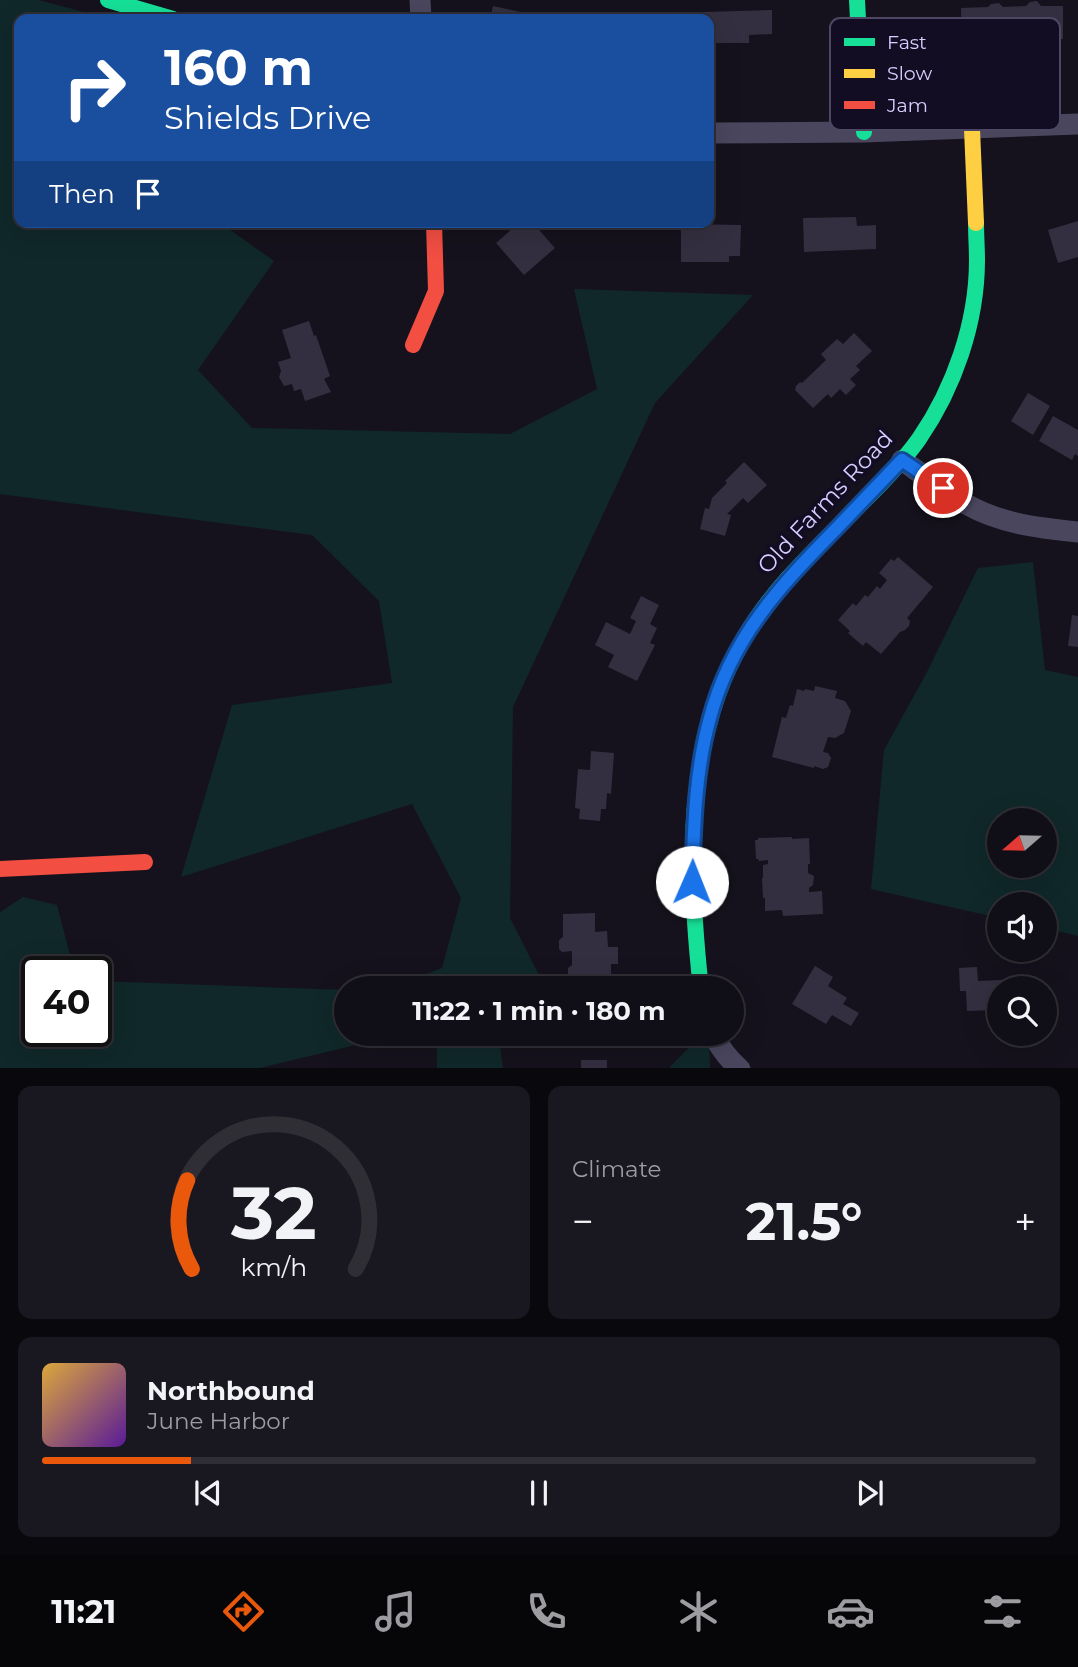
<!DOCTYPE html>
<html lang="en">
<head>
<meta charset="utf-8">
<style>
	:root { --surface:#100e16; --page:#19171f; --text:#f1f3f6; --muted:#9c9ca1; --line:#302e35; --accent:#ea580c }
	body { margin:0; font-family:Montserrat,sans-serif; background:var(--page); color:var(--text); height:100vh; display:flex; flex-direction:column; font-size:26px; white-space:nowrap }
	* { box-sizing:border-box; margin:0 }
	p { font-size:23px; color:var(--muted) }
	.icon { flex:none; width:38px; height:38px; fill:none; stroke:currentColor; stroke-width:2; stroke-linecap:round; stroke-linejoin:round }
	.map { position:relative; height:1068px; overflow:hidden }
	.panel { display:flex; flex-direction:column; gap:18px; padding:18px; background:#09080c; flex:1 }
	.panel>* { flex:none }
	.hud { position:absolute; left:14px; top:14px; width:700px; height:214px; border-radius:14px; box-shadow:0 7px 28px #0002,0 0 0 2px var(--line); background:#1a4fa0; color:#fff; overflow:hidden }
	.needle { width:46px; rotate:250deg }
	.tools { position:absolute; left:987px; top:808px; display:grid; gap:14px }
	.tools a { display:grid; place-items:center; width:70px; height:70px; border-radius:50%; background:var(--surface); box-shadow:0 7px 28px #0002,0 0 0 2px var(--line); font-size:35px }
	.speed { position:absolute; left:21px; top:956px; display:flex; gap:14px; font-size:35px; font-weight:700; text-align:center }
	.speed>* { display:grid; place-content:center; width:91px; height:91px; border-radius:50%; background:var(--surface); box-shadow:0 7px 28px #0002,0 0 0 2px var(--line); line-height:1 }
	.speed .limit { border:4px solid #111; border-radius:10px; background:#fff; color:#111 }
	.pin { position:absolute; display:grid; place-items:center; width:60px; height:60px; color:#fff; margin:-30px; border:4px solid #fff; border-radius:50%; box-shadow:0 2px 7px #0007 }
	.me { position:absolute; width:77px; margin:-38px; rotate:1deg; stroke-linejoin:round; filter:drop-shadow(0 0 5px #0008) }
	.turn { display:flex; align-items:center; gap:24px; height:147px; padding:0 35px; font-size:32px }
	.turn .icon { width:91px; height:91px; stroke-width:2.5 }
	.turn b { display:block; font-size:49px; line-height:60px }
	.then { display:flex; align-items:center; height:66px; padding:0 35px; background:#0003; gap:14px; font-size:26px }
	.big { font-size:52px; font-weight:700; line-height:1.1 }
	.panel .widget { flex:1; display:flex; flex-direction:column; justify-content:center; gap:10px; min-width:0; padding:0 24px; border-radius:14px; background:var(--page) }
	.panel .dial { align-items:center; gap:0 }
	.dial svg { height:182px; overflow:visible; fill:none; stroke:var(--line); stroke-width:7; stroke-linecap:round; text-anchor:middle }
	.dial text { fill:var(--text); stroke:none }
	.song { display:flex; align-items:center; gap:21px }
	.cover { width:84px; height:84px; border-radius:10px; background:linear-gradient(135deg,hsl(40 70% 55%),hsl(270 70% 35%)) }
	.played { height:7px; border-radius:4px; background:linear-gradient(90deg,var(--accent) 15%,var(--line) 15%) }
	.keys { display:flex; justify-content:space-around; direction:ltr }
	.heat { display:flex; justify-content:space-between; align-items:center; font-size:38px; direction:ltr }
	.panel .tiles { flex:1; display:grid; gap:18px; grid-template-columns:1fr 1fr }
	.widget:last-child { grid-column:span 2 }
	.trip { position:absolute; left:334px; top:976px; width:410px; height:70px; border-radius:35px; background:var(--surface); box-shadow:0 7px 28px #0002,0 0 0 2px var(--line); font-weight:700; line-height:70px; text-align:center }
	.menu { display:flex; height:112px; justify-content:space-around; align-items:center; background:#060609; color:var(--muted) }
	.menu .icon { width:49px; height:49px }
	.menu .on { color:var(--accent) }
	.menu b { font-size:32px; color:var(--text) }
	.map>svg:first-child { display:block }
	.green { fill:#10282a; fill-rule:evenodd }
	.building { fill:#332f40 }
	.lines { fill:none; stroke-linecap:round; stroke-linejoin:round }
	.street { stroke:#49465e; stroke-width:21 }
	.fast { stroke:#16e098; stroke-width:16 }
	.slow { stroke:#ffcf43; stroke-width:16 }
	.jam { stroke:#f24e42; stroke-width:16 }
	.route-casing { stroke:#114b97; stroke-width:18 }
	.route { stroke:#1a73e8; stroke-width:12 }
	.labels { text-anchor:middle; dominant-baseline:central; stroke-width:7; stroke-linejoin:round; paint-order:stroke }
	.street-label { font-size:23px; fill:#d7ceff; stroke:#120d22 }
	.key { fill:#120d22; stroke:#4d4764; stroke-width:2 }
	.key-label { font-size:19px; fill:#d7ceff }
</style>
</head>
<body>
<div class="map">
<svg width="1078" height="1069" viewBox="0 0 1078 1069">
	<rect width="100%" height="100%" fill="#15121d"/>
	<g class="green">
		<path d="M0,0H39L110,19H19V222H219L274,261L198,370L252,428L510,434L597,389L574,289L753,295L655,403L513,707L510,918L546,989H387L442,968L461,898L412,804L181,877L232,705L392,683L379,601L312,535L0,494Z"/>
		<path d="M1033,562L1045,670L1078,677V936L1045,928V905H999V918L871,889L884,750L926,674L978,568ZM999,821H1045V866H999Z"/>
		<path d="M23,897L57,905L74,971H37V1031H96V981L346,990V1034H401L260,1068H0V912Z"/>
		<path d="M437,1034H525L499,1039L503,1068L437,1069Z"/>
		<path d="M702,1034H709L710,1068L668,1069Z"/>
	</g>
	<g class="building">
		<path d="M1037,1L1041,6H1063V39L1041,40V43H1023V47L1003,48V43L962,44L961,8L988,7L991,4L999,3L1003,7L1026,6L1030,2Z"/>
		<path d="M493,6L538,16V19H490Z"/>
		<path d="M772,10V34L749,35V43H709V19H703V12Z"/>
		<path d="M856,217L857,226L876,225V249L804,252L803,218Z"/>
		<path d="M1078,221V257L1058,263L1048,230Z"/>
		<path d="M520,222H522L526,226L532,222L555,248L524,275L496,243Z"/>
		<path d="M681,224L741,225L740,256H729V262H681Z"/>
		<path d="M309,321L314,336L316,335L330,376L324,379L331,392L305,401L301,389L294,391L292,384L284,386L279,377L281,371L278,362L291,358L282,330Z"/>
		<path d="M854,333L872,351L856,366L860,370L850,379L856,385L846,395L840,389L831,398L828,394L813,408L795,390L796,386L800,382L802,383L826,360L821,354L837,339L843,344Z"/>
		<path d="M1028,393L1050,406L1033,435L1011,421Z"/>
		<path d="M1053,416L1078,430V456L1075,454L1072,460L1039,441Z"/>
		<path d="M744,462L767,485L748,503L743,498L727,514L731,515L725,536L700,529L705,508L709,509L712,498L727,483L725,481Z"/>
		<path d="M898,557L933,587L907,618L910,621L909,626L905,630L900,632L881,654L866,642L863,646L848,633L850,631L838,620L853,603L856,606L865,595L868,597L877,586L880,589L887,580L879,573L891,559L894,561Z"/>
		<path d="M641,596L659,605L650,624L657,628L650,643L655,645L637,681L608,667L614,655L595,645L606,622L630,634L636,621L630,618Z"/>
		<path d="M1072,615L1078,616V647L1068,646Z"/>
		<path d="M815,686L837,691L835,698L845,701L851,711L844,733L835,738L828,737L823,752L828,753L831,758L828,767L823,769L814,766V768L772,757L782,717L786,718L790,705L793,706L797,689L804,691L805,689L814,691Z"/>
		<path d="M591,751L614,753L611,794L607,793L606,809H601L600,821L579,819L580,809L575,808L578,769L590,770Z"/>
		<path d="M792,837V839L809,838L810,864H808V873L814,876L813,885L809,888V892L822,891L823,914L783,916L782,910L765,911V898H763L762,878H763V865L768,864V860L759,861L758,859H756L755,840H758V838Z"/>
		<path d="M595,913V932L607,931L608,947H618V964H611V985H599V989H573V979L568,975V968L572,965V951L562,952L559,949V940L563,937V914Z"/>
		<path d="M815,966L833,977L828,986L847,998L843,1004L859,1013L851,1026L832,1015L826,1024L792,1004Z"/>
		<path d="M977,967L978,981L1024,979V989H999V1010L967,1011L966,991H960L959,968Z"/>
		<rect x="581" y="1060" width="26" height="9"/>
	</g>
	<g class="lines">
		<g class="street">
			<path d="M420,0L421,19"/>
			<path d="M709,133L864,132L1078,124"/>
			<path d="M902,460C923,475 944,491 966,504C1001,524 1039,528 1078,532"/>
			<path d="M713,1034C720,1048 728,1059 740,1069"/>
		</g>
		<g class="fast">
			<path d="M108,0L173,19"/>
			<path d="M857,0L864,132"/>
			<path d="M701,989C688,872 683,743 744,638C773,587 818,547 859,506C880,485 901,464 919,439C954,388 977,323 977,260C977,248 976,236 976,223"/>
		</g>
		<path class="slow" d="M972,129L976,223"/>
		<g class="jam">
			<path d="M413,345L436,291L434,222"/>
			<path d="M0,869L145,862"/>
		</g>
	</g>
	<g class="lines">
		<g class="route-casing">
			<path id="route" d="M692,882C694,827 695,771 710,718C731,638 780,586 836,529C858,506 880,483 902,460L943,488"/>
		</g>
		<use href="#route" class="route"/>
	</g>
	<g class="labels">
		<g class="street-label">
			<text transform="translate(825 502) rotate(-47)">Old Farms Road</text>
		</g>
	</g>
	<rect x="830" y="18" width="230" height="112" rx="10" class="key"/>
	<rect x="844" y="38" width="31" height="8" fill="#16e098"/>
	<rect x="844" y="69" width="31" height="9" fill="#ffcf43"/>
	<rect x="844" y="101" width="31" height="8" fill="#f24e42"/>
	<g class="key-label">
		<text x="887" y="49">Fast</text>
		<text x="887" y="80">Slow</text>
		<text x="887" y="112">Jam</text>
	</g>
</svg>
<div class="tools">
<a><svg class="needle" viewBox="-14 -14 28 28"><path d="M0-13l5 13h-10z" fill="#e53935"/><path d="M0 13l5-13h-10z" fill="#9c9ca1"/></svg></a>
<a><svg class="icon" aria-label="sound" viewBox="0 0 24 24"><path d="M4 9h4l5-4v14l-5-4H4zM17 9q2 3 0 6"/></svg></a>
<a><svg class="icon" aria-label="search" viewBox="0 0 24 24"><circle cx="10" cy="10" r="6"/><path d="M15 15l6 6"/></svg></a>
</div>
<div class="speed"><div class="limit">40</div></div>
<div class="pin" style="left:943px;top:488px;background:#d93025"><svg class="icon" aria-label="arrive" viewBox="0 0 24 24"><path d="M6 21V4h12l-3 4 3 4H6"/></svg></div>
<svg class="me" style="left:692px;top:882px" viewBox="-20 -20 40 40"><circle r="19" fill="#fff"/><path d="M0-13L10 11 0 6-10 11z" fill="#1a73e8"/></svg>
<div class="trip">11:22 · 1 min · 180 m</div>
<div class="hud">
<div class="turn"><svg class="icon" aria-label="right" viewBox="0 0 24 24"><path d="M7 20v-9h11M14 6l5 5-5 5"/></svg><div><b>160 m</b>Shields Drive</div></div>
<div class="then">Then<svg class="icon" aria-label="arrive" viewBox="0 0 24 24"><path d="M6 21V4h12l-3 4 3 4H6"/></svg></div>
</div>
</div>
<section class="panel">
<div class="tiles">
<div class="widget dial"><svg viewBox="0 0 100 80">
<path d="M14 69A42 42 0 1 1 86 69"/>
<path d="M14 69A42 42 0 0 1 12 30" stroke="#ea580c"/>
<text x="50" y="56" font-size="32" font-weight="700">32</text>
<text x="50" y="72" font-size="11">km/h</text>
</svg></div>
<div class="widget"><p>Climate</p>
<div class="heat"><a>−</a><b class="big">21.5°</b><a>+</a></div>
</div>
<div class="widget">
<div class="song"><i class="cover"></i><div><b>Northbound</b><p>June Harbor</p></div></div>
<div class="played"></div>
<div class="keys"><svg class="icon" aria-label="previous" viewBox="0 0 24 24"><path d="M18 5L8 12l10 7zM5 5v14"/></svg><svg class="icon" aria-label="pause" viewBox="0 0 24 24"><path d="M8 5v14M16 5v14"/></svg><svg class="icon" aria-label="next" viewBox="0 0 24 24"><path d="M6 5l10 7-10 7zM19 5v14"/></svg></div>
</div>
</div>
</section>
<nav class="menu">
<b>11:21</b>
<svg class="icon on" aria-label="directions" viewBox="0 0 24 24"><path d="M12 3l9 9-9 9-9-9zM9 14v-3h6M13 9l2 2-2 2"/></svg>
<svg class="icon" aria-label="music" viewBox="0 0 24 24"><path d="M9 18V5l10-2v13"/><circle cx="6" cy="18" r="3"/><circle cx="16" cy="16" r="3"/></svg>
<svg class="icon" aria-label="phone" viewBox="0 0 24 24"><path d="M5 4h4l2 5-3 2q2 4 5 5l2-3 5 2v4C11 20 4 13 5 4z"/></svg>
<svg class="icon" aria-label="climate" viewBox="0 0 24 24"><path d="M12 3v18M4 7l16 10M4 17L20 7"/></svg>
<svg class="icon" aria-label="car" viewBox="0 0 24 24"><path d="M5 17H2v-5l4-1 3-4h7l3 4 3 1v5h-3M9 17h6M6 11h13"/><circle cx="7" cy="17" r="2"/><circle cx="17" cy="17" r="2"/></svg>
<svg class="icon" aria-label="filters" viewBox="0 0 24 24"><path d="M4 7h16M4 17h16"/><circle cx="9" cy="7" r="2"/><circle cx="15" cy="17" r="2"/></svg>
</nav>
</body>
</html>
